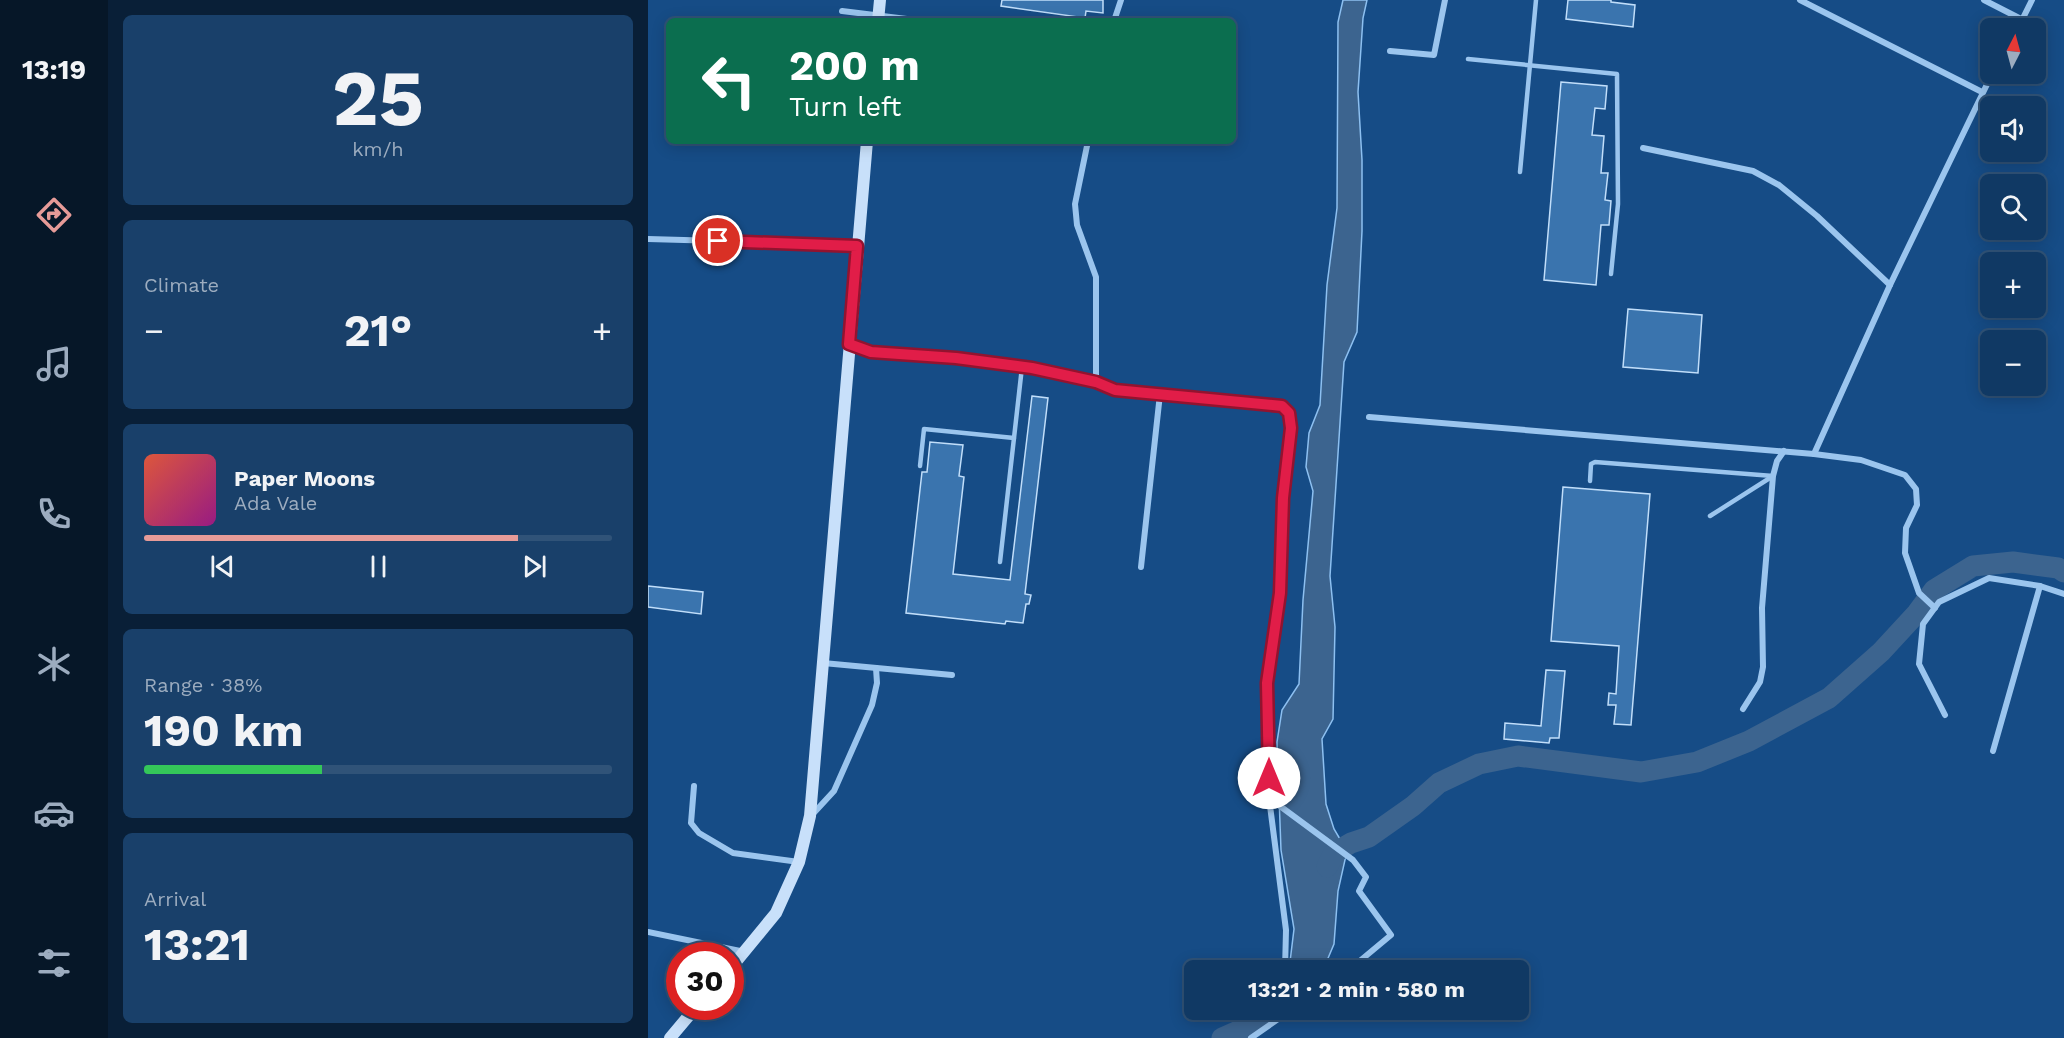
<!DOCTYPE html>
<html lang="en">
<head>
<meta charset="utf-8">
<style>
	:root { --surface:#103964; --page:#19406a; --text:#f1f3f6; --muted:#9cacbf; --line:#305378; --accent:#e69b98 }
	body { margin:0; font-family:"Work Sans",sans-serif; background:var(--page); color:var(--text); height:100vh; display:flex; flex-direction:column; font-size:22px; white-space:nowrap }
	* { box-sizing:border-box; margin:0 }
	p { font-size:20px; color:var(--muted) }
	.icon { flex:none; width:33px; height:33px; fill:none; stroke:currentColor; stroke-width:2; stroke-linecap:round; stroke-linejoin:round }
	.map { position:relative; flex:1; overflow:hidden }
	.panel { display:flex; flex-direction:column; gap:15px; padding:15px; background:#091f37; width:540px }
	.panel>* { flex:none }
	.guide { position:absolute; left:18px; top:18px; width:570px; height:126px; border-radius:9px; box-shadow:0 3px 15px #0003,0 0 0 2px var(--line); background:#0b6e4f; color:#fff; overflow:hidden }
	.needle { width:39px; rotate:6deg }
	.controls { position:absolute; left:1332px; top:18px; display:grid; gap:12px }
	.controls a { display:grid; place-items:center; width:66px; height:66px; border-radius:9px; background:var(--surface); box-shadow:0 3px 15px #0003,0 0 0 2px var(--line); font-size:30px }
	.speed { position:absolute; left:18px; top:942px; display:flex; gap:12px; font-size:30px; font-weight:700; text-align:center }
	.speed>* { display:grid; place-content:center; width:78px; height:78px; border-radius:50%; background:var(--surface); box-shadow:0 3px 15px #0003,0 0 0 2px var(--line); line-height:1 }
	.speed .limit { border:9px solid #d22; background:#fff; color:#111 }
	.pin { position:absolute; display:grid; place-items:center; width:51px; height:51px; color:#fff; margin:-26px; border:3px solid #fff; border-radius:50%; box-shadow:0 2px 6px #0007 }
	.me { position:absolute; width:66px; margin:-33px; rotate:0deg; stroke-linejoin:round; filter:drop-shadow(0 0 4px #0008) }
	.turn { display:flex; align-items:center; gap:21px; height:126px; padding:0 24px; font-size:27px }
	.turn .icon { width:78px; height:78px; stroke-width:2.5 }
	.turn b { display:block; font-size:42px; line-height:51px }
	.big { font-size:45px; font-weight:700; line-height:1.1 }
	.panel .card { flex:1; display:flex; flex-direction:column; justify-content:center; gap:9px; min-width:0; padding:0 21px; border-radius:9px; background:var(--page) }
	.panel .dial { align-items:center; gap:0 }
	.dial b { font-size:78px; line-height:1 }
	.song { display:flex; align-items:center; gap:18px }
	.cover { width:72px; height:72px; border-radius:9px; background:linear-gradient(135deg,hsl(10 70% 55%),hsl(310 70% 35%)) }
	.played { height:6px; border-radius:3px; background:linear-gradient(90deg,var(--accent) 80%,var(--line) 80%) }
	.keys { display:flex; justify-content:space-around; direction:ltr }
	.heat { display:flex; justify-content:space-between; align-items:center; font-size:33px; direction:ltr }
	.charge { height:9px; border-radius:4px; background:linear-gradient(90deg,#34c759 38%,var(--line) 0) }
	.trip { position:absolute; left:536px; top:960px; width:345px; height:60px; border-radius:9px; background:var(--surface); box-shadow:0 3px 15px #0003,0 0 0 2px var(--line); font-weight:700; line-height:60px; text-align:center }
	main { display:flex; flex:1; min-height:0 }
	.tabs { display:flex; flex-direction:column; width:108px; justify-content:space-around; align-items:center; background:#061728; color:var(--muted) }
	.tabs .icon { width:42px; height:42px }
	.tabs .selected { color:var(--accent) }
	.tabs b { font-size:27px; color:var(--text) }
	.map>svg:first-child { display:block }
	.water { fill:#3c648f; stroke:#8dc0f1; stroke-width:1.5 }
	.lines { fill:none; stroke-linecap:round; stroke-linejoin:round }
	.river { stroke:#3c648f; stroke-width:21 }
	.building { fill:#3a74ae; stroke:#c1defa; stroke-width:1.5 }
	.lane { stroke:#9bc5ee; stroke-width:4.5 }
	.street { stroke:#9bc5ee; stroke-width:6 }
	.secondary { stroke:#c8e0fa; stroke-width:12 }
	.route-casing { stroke:#92132f; stroke-width:15 }
	.route { stroke:#e11d48; stroke-width:10 }
</style>
</head>
<body>
<main>
<nav class="tabs">
<b>13:19</b>
<svg class="icon selected" aria-label="directions" viewBox="0 0 24 24"><path d="M12 3l9 9-9 9-9-9zM9 14v-3h6M13 9l2 2-2 2"/></svg>
<svg class="icon" aria-label="music" viewBox="0 0 24 24"><path d="M9 18V5l10-2v13"/><circle cx="6" cy="18" r="3"/><circle cx="16" cy="16" r="3"/></svg>
<svg class="icon" aria-label="phone" viewBox="0 0 24 24"><path d="M5 4h4l2 5-3 2q2 4 5 5l2-3 5 2v4C11 20 4 13 5 4z"/></svg>
<svg class="icon" aria-label="climate" viewBox="0 0 24 24"><path d="M12 3v18M4 7l16 10M4 17L20 7"/></svg>
<svg class="icon" aria-label="car" viewBox="0 0 24 24"><path d="M5 17H2v-5l4-1 3-4h7l3 4 3 1v5h-3M9 17h6M6 11h13"/><circle cx="7" cy="17" r="2"/><circle cx="17" cy="17" r="2"/></svg>
<svg class="icon" aria-label="filters" viewBox="0 0 24 24"><path d="M4 7h16M4 17h16"/><circle cx="9" cy="7" r="2"/><circle cx="15" cy="17" r="2"/></svg>
</nav>
<section class="panel">
<div class="card dial"><b>25</b><p>km/h</p></div>
<div class="card"><p>Climate</p>
<div class="heat"><a>−</a><b class="big">21°</b><a>+</a></div>
</div>
<div class="card">
<div class="song"><i class="cover"></i><div><b>Paper Moons</b><p>Ada Vale</p></div></div>
<div class="played"></div>
<div class="keys"><svg class="icon" aria-label="previous" viewBox="0 0 24 24"><path d="M18 5L8 12l10 7zM5 5v14"/></svg><svg class="icon" aria-label="pause" viewBox="0 0 24 24"><path d="M8 5v14M16 5v14"/></svg><svg class="icon" aria-label="next" viewBox="0 0 24 24"><path d="M6 5l10 7-10 7zM19 5v14"/></svg></div>
</div>
<div class="card"><p>Range · 38%</p><b class="big">190 km</b><div class="charge"></div></div>
<div class="card"><p>Arrival</p><b class="big">13:21</b></div>
</section>
<div class="map">
<svg width="1416" height="1038" viewBox="0 0 1416 1038">
	<rect width="100%" height="100%" fill="#164c86"/>
	<path class="water" d="M695,0H719L715,18L710,92L714,160V231L709,332L696,362L682,576L687,627L685,719L674,739L678,804L686,829L699,851L690,891L686,944L675,970H641L646,929L633,850L629,742L634,710L651,684L655,600L665,491L658,467L661,433L672,405L679,285L689,208L690,22Z"/>
	<g class="lines">
		<g class="river">
			<path d="M679,867L686,853L703,843L721,837L765,806L791,783L831,764L870,756L993,772L1049,762L1101,741L1181,698L1233,652L1269,613L1286,590L1325,566L1365,562L1410,568L1416,572"/>
			<path d="M574,1038L615,1020L627,1010"/>
		</g>
	</g>
	<g class="building">
		<path d="M354,0H455V13L438,11L437,18L353,6Z"/>
		<path d="M920,0H963V2L987,5L985,27L918,19Z"/>
		<path d="M913,82L959,86L957,109L947,108L944,135L956,136L953,173H960L957,200L963,201L961,225H953L948,285L896,280Z"/>
		<path d="M980,309L1054,315L1050,373L975,367Z"/>
		<path d="M384,396L400,398L377,594L383,595L381,604H378L375,623L358,621L357,624L258,613L274,472H279L282,442L315,445L311,476L316,477L305,574L362,580Z"/>
		<path d="M915,487L1002,494L983,725L966,724L968,705H960L961,693L968,694L971,646L903,641Z"/>
		<path d="M0,586L55,592L53,614L0,607Z"/>
		<path d="M898,670L917,671L911,738H902L901,743L856,739L857,723L893,726Z"/>
	</g>
	<g class="lines">
		<g class="lane">
			<path d="M820,59L969,74L970,204L963,274"/>
			<path d="M872,172L888,0"/>
			<path d="M272,466L276,429L366,438"/>
			<path d="M942,481L943,464L947,462L1125,476"/>
			<path d="M1062,516L1125,476"/>
			<path d="M352,562L374,367"/>
		</g>
		<g class="street">
			<path d="M1152,0L1334,92"/>
			<path d="M1336,0L1375,20"/>
			<path d="M194,11L275,21"/>
			<path d="M466,21L473,0"/>
			<path d="M1370,28L1384,0"/>
			<path d="M742,51L786,55L797,0"/>
			<path d="M440,141L427,204L429,225L448,277V382"/>
			<path d="M995,148L1105,171L1131,185L1169,216L1242,285"/>
			<path d="M0,239L209,245"/>
			<path d="M202,344L223,352L308,358L384,368L448,382L467,390L634,406L641,413L643,428L635,498L632,593L619,683L621,798"/>
			<path d="M721,417L1166,454L1213,460L1257,475L1268,489L1269,505L1258,528L1257,553L1271,593L1287,608"/>
			<path d="M1166,454L1242,285L1344,74"/>
			<path d="M493,567L512,394"/>
			<path d="M175,663L304,675"/>
			<path d="M1095,709L1112,682L1115,667L1114,608L1125,476L1129,461L1136,451"/>
			<path d="M1297,715L1271,664L1275,624L1291,602L1341,578L1392,586L1416,594"/>
			<path d="M1345,751L1392,586"/>
			<path d="M46,786L43,823L51,833L85,853L151,862"/>
			<path d="M163,816L186,791L224,705L229,683L228,668"/>
			<path d="M0,932L97,952"/>
			<path d="M637,970L638,930L621,798L705,860L718,877L711,891L743,935L701,970"/>
			<path d="M603,1038L643,1010"/>
		</g>
		<g class="secondary">
			<path d="M230,21L232,0"/>
			<path d="M82,969L128,913L151,862L162,816L219,141"/>
			<path d="M22,1038L49,1006"/>
		</g>
	</g>
	<g class="lines">
		<g class="route-casing">
			<path id="route" d="M70,241L209,246L201,344L223,352L308,358L384,368L448,382L467,390L634,406L641,413L643,428L635,498L632,593L619,683L621,778"/>
		</g>
		<use href="#route" class="route"/>
	</g>
</svg>
<div class="controls">
<a><svg class="needle" viewBox="-14 -14 28 28"><path d="M0-13l5 13h-10z" fill="#e53935"/><path d="M0 13l5-13h-10z" fill="#9cacbf"/></svg></a>
<a><svg class="icon" aria-label="sound" viewBox="0 0 24 24"><path d="M4 9h4l5-4v14l-5-4H4zM17 9q2 3 0 6"/></svg></a>
<a><svg class="icon" aria-label="search" viewBox="0 0 24 24"><circle cx="10" cy="10" r="6"/><path d="M15 15l6 6"/></svg></a>
<a>+</a>
<a>−</a>
</div>
<div class="speed"><div class="limit">30</div></div>
<div class="pin" style="left:70px;top:241px;background:#d93025"><svg class="icon" aria-label="arrive" viewBox="0 0 24 24"><path d="M6 21V4h12l-3 4 3 4H6"/></svg></div>
<svg class="me" style="left:621px;top:778px" viewBox="-20 -20 40 40"><circle r="19" fill="#fff"/><path d="M0-13L10 11 0 6-10 11z" fill="#e11d48"/></svg>
<div class="trip">13:21 · 2 min · 580 m</div>
<div class="guide">
<div class="turn"><svg class="icon" aria-label="left" viewBox="0 0 24 24"><path d="M17 20v-9H6M10 6l-5 5 5 5"/></svg><div><b>200 m</b>Turn left</div></div>
</div>
</div>
</main>
</body>
</html>
